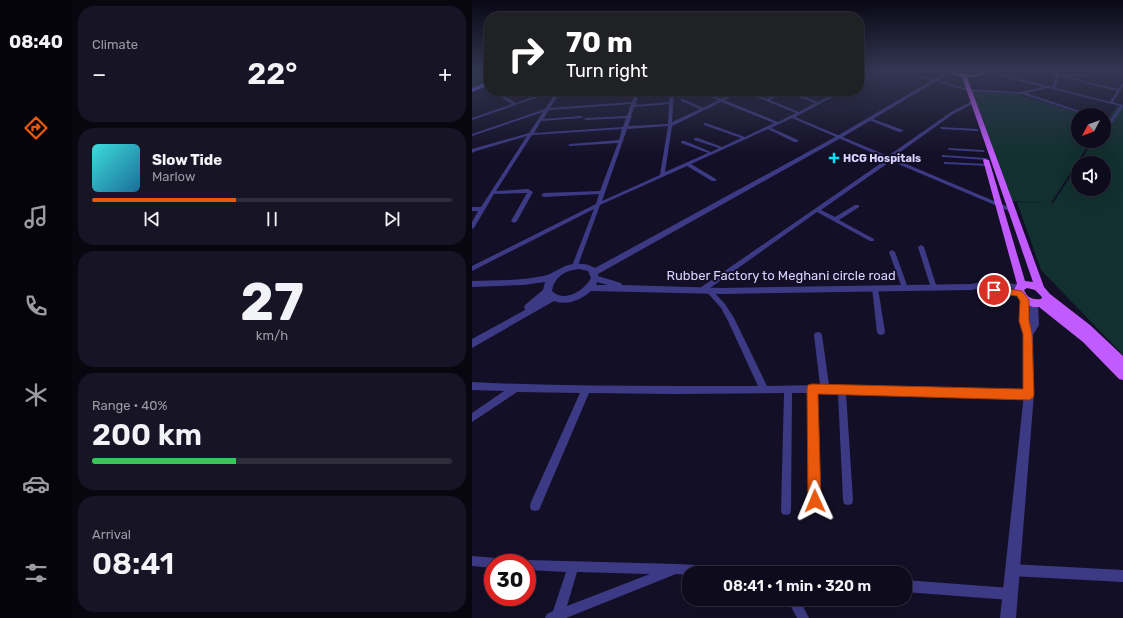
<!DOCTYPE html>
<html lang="en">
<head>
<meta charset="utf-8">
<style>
	:root { --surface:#0e0b1c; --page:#171425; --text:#f1f3f6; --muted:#9b9ba3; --line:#2e2b3b; --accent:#ea580c }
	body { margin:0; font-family:Rubik,sans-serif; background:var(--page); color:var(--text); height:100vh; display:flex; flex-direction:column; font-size:15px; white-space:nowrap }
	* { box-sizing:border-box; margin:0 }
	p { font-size:13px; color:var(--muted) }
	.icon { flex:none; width:22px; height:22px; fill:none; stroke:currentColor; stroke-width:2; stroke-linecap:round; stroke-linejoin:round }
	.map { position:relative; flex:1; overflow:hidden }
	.side { display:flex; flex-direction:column; gap:6px; padding:6px; background:#08060f; width:400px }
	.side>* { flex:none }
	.hud { position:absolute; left:12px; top:12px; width:380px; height:84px; border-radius:16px; box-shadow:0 4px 16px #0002,0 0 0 1px var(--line); background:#202124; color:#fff; overflow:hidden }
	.needle { width:26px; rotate:229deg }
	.buttons { position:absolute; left:599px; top:108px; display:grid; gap:8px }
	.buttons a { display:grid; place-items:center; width:40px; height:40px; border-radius:50%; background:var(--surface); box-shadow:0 4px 16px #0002,0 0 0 1px var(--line); font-size:20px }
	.speed { position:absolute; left:12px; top:554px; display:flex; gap:8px; font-size:20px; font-weight:700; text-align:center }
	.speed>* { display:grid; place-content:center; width:52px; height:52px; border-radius:50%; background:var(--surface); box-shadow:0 4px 16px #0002,0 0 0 1px var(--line); line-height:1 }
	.speed .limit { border:6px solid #d22; background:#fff; color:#111 }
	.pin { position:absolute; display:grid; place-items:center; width:34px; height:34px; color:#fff; margin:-17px; border:2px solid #fff; border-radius:50%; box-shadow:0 1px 4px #0007 }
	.me { position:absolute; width:44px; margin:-22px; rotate:359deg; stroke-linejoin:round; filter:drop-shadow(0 0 3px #0008) }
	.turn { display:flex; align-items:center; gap:14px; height:84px; padding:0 16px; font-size:18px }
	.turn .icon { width:52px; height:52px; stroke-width:2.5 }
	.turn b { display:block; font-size:28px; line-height:34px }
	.big { font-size:30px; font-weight:600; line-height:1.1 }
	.side .widget { flex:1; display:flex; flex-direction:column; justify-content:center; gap:6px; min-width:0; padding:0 14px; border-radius:16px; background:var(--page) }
	.side .dial { align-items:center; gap:0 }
	.dial b { font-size:52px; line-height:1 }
	.song { display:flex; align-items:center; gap:12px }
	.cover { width:48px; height:48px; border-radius:6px; background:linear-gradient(135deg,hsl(180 70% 55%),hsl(200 70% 35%)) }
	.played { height:4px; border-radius:2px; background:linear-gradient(90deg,var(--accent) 40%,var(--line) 40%) }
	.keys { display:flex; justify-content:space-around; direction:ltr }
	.heat { display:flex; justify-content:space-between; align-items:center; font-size:22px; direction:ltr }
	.charge { height:6px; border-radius:3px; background:linear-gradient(90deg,#34c759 40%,var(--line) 0) }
	.trip { position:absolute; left:210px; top:566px; width:230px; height:40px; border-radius:16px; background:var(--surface); box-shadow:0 4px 16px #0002,0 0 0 1px var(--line); font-weight:600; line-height:40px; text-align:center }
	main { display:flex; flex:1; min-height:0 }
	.menu { display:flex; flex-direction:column; width:72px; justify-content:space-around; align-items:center; background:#06040b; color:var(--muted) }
	.menu .icon { width:28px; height:28px }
	.menu .on { color:var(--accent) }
	.menu b { font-size:18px; color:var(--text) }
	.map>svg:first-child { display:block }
	.green { fill:#12302f }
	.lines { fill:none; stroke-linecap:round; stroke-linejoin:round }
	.minor { fill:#3d3a85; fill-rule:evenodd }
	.tertiary { fill:#3d3a85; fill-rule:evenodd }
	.secondary { fill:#6f6bff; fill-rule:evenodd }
	.primary { fill:#c25bff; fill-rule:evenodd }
	.route { fill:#ea580c; stroke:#983908 }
	.poi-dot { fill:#00e5ff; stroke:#130f26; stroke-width:1.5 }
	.labels { text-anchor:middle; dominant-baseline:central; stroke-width:4; stroke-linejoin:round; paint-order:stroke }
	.far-poi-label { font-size:11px; font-weight:bold; fill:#d9d4ff; stroke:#130f26; text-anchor:start }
	.street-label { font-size:13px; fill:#d9d4ff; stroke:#130f26 }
</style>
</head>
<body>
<main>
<nav class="menu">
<b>08:40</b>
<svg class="icon on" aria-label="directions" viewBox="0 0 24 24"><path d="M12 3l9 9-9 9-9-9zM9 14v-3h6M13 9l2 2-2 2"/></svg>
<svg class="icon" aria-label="music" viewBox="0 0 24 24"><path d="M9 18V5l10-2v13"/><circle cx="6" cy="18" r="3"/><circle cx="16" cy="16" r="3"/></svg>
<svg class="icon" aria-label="phone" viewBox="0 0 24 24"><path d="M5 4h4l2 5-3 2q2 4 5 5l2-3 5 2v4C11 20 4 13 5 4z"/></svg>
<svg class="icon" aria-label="climate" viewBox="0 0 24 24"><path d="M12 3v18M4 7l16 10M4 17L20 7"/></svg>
<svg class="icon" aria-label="car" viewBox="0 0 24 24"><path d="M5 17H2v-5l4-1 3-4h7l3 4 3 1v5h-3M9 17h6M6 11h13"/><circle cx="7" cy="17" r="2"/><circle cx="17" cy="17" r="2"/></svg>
<svg class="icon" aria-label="filters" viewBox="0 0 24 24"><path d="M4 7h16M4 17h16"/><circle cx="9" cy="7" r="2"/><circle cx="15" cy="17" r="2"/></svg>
</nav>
<section class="side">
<div class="widget"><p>Climate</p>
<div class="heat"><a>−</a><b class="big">22°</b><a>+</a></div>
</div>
<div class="widget">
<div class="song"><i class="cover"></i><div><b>Slow Tide</b><p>Marlow</p></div></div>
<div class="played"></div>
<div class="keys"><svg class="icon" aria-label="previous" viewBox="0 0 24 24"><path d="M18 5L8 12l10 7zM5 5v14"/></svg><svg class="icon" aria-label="pause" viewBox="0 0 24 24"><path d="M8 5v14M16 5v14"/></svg><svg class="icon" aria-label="next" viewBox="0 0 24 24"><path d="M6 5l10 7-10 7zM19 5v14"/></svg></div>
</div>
<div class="widget dial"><b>27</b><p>km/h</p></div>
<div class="widget"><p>Range · 40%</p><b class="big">200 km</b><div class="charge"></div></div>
<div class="widget"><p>Arrival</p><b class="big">08:41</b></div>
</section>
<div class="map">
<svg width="651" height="618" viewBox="0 0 651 618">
	<rect width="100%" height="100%" fill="#130f26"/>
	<g class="green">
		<path d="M0,70L16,72L17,79L0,88Z"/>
		<path d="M501,91L545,94L614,115H606V141H619L579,203H581L606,165V189H632V163H607L621,141H632V125L645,106L651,107V355L569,270L545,202L578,203L540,201Z"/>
	</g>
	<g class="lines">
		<g class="minor">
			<path d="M413,70H417L387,84V82Z"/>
			<path d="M423,70H428L497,89L548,92L571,87L513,72L515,71L580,87L584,76L580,70H584L587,75L651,73V75L587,77L583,88L638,102L645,91L594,78L596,77L646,89L651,82V86L641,102L651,105V107L640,123L632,120V118L638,120L648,106L576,88L554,93L620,115H614L549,94L497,91Z"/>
			<path d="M78,91H84L0,120V118L40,104L27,96V94H29L44,103Z"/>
			<path d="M85,91H89L78,108L160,102L164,91H234L233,92L249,99L265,91H270L252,100L306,122L324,113L270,91H275L295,99L309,91H318L346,102L367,91H372L323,117L416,156L479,112L500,101H502V103L481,114L420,158L541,209V211H537L419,161L349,210L363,217L383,205H387V207L367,220L402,239V241H398L345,212L238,288L253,304L262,318L295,386L348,385L342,335L343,333L346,332L349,333L350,335L357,385L557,390L560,391L561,394L560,397L557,398L374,393L381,500L380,504L376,505L372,504L371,500L366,393H344L348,501L347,505L343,506L339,505L338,501L336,393H320L319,510L318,514L314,515L310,514L309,510L312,393L202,394L117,393L67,510L63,511L59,510L58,506L59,502L108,393L45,392L0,422V413L32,391L0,390V382C95,387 191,386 286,386L256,321L249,308L234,291L230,293L228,292L227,290L228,288L415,159L320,118L299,128L326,140V142H322L296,129L219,164L244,179V181H240L215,166L128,205L105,268H101L100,266L122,209L0,271V266L124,204L127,194L72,197L69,195L72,193L128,191L146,143L98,146L96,145L98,144L147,140L150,129L60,135L24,191L56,189L61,192L45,221L42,223L39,221L55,193L22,194L2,228L0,229V222L6,211H0V207H9L55,136L4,151L0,153V149L57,133L71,112L0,136V134L73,109ZM314,91V92L343,103L327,112L298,100ZM227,92L246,100L231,108L211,99H209V101L228,109L200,122L202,93ZM198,93L197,102L163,105L165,103L164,102L167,94ZM249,102L302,123L273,137L234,123H232V125L269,138L250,147L226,138H222V140L247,148L239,152L213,141H209V143L236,153L193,172L200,126ZM159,104L155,116L114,118L112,119L114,120L154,118L151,127L62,133L69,121L109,118L111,117L109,116L71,119L77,110ZM197,104L196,124L156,126L159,118L160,117L159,116L162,107ZM196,126L188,175L130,201L155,129Z"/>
			<path d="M119,91H123L120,94L118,93Z"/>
			<path d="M398,118L431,130V131L427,132L397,120V118Z"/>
			<path d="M469,127L505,129L507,130L505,131L470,129L468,128Z"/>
			<path d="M476,148L511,150L513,151L511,152L478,150L476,149Z"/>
			<path d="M470,155L514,158L516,159L514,160L472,157H470Z"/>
			<path d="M472,162L516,164L518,165L516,166L474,164H472Z"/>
			<path d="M449,245L452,247L465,288L464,290L462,291L459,288L446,247Z"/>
			<path d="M420,250L423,252L436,288L435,290L433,291L430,288L417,252Z"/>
			<path d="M403,285L406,288L413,332L412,334L409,335L406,334L405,332L400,288Z"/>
			<path d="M0,556L25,558L29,559L30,563H21V568L0,566Z"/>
			<path d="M55,560L205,564L261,567L265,569L267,573H217V575L204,574L94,618H73L75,614L81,611L94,572L55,570V563H50L51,561ZM105,572L178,574L95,606Z"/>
			<path d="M540,564L651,570V582L540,576L536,574L534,570L536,566Z"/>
			<path d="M433,580L538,588L542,590L544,594L542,598L538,600L433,592Z"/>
			<path d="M315,599H327L337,618H325Z"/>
		</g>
		<g class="tertiary">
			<path d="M476,71L478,73L369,138L126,274V276L149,283L150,285L251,288L499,284L510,282L548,284L551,285L552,287L551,289L510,288L499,290L251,294L119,291C109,300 95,306 82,301L0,348V339L53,310L52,307L53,305L71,290L73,282L51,285L0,287V281C24,280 48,281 71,276C82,274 90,265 102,264C110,263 117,264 123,268L365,136ZM107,269L116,271L119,278C112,291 92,303 80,291C82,277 93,270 107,269ZM125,282L136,285H124Z"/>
			<path d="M553,297L557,300V323L558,304L559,302H565L566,304L567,325L561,335L562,394L544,618H528L552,394L551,334L547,321L549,300Z"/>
		</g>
		<g class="secondary">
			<rect x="13" y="70" width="4" height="1"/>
			<path d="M17,81V85L0,92V88Z"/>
		</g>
		<path class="primary" d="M468,70L500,75L514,70H519L508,76L495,77L572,287L578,294L618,325L651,356V380L647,379L611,342L567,307H561L550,303L542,290L545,284L511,160L512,159L517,160L553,281L561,282L490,77ZM555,288L563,290L570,297L569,299C561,300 555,298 552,290Z"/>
	</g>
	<linearGradient id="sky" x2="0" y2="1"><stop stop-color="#0a0815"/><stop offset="0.45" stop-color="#333752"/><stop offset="1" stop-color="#333752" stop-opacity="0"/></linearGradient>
	<rect width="651" height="156" fill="url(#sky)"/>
	<path class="route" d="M522,287L550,291L557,300V321L560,334L562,394L561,398L557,400L346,394L349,501L347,506L343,507L338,506L336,501L335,389L336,385L340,384L551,389V334L547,321L548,301L545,296L519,293L517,290L519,288Z"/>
	<path class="poi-dot" d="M360 152h4v4h4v4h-4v4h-4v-4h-4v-4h4z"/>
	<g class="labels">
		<g class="far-poi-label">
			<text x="371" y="158">HCG Hospitals</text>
		</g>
		<g class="street-label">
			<text x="309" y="275">Rubber Factory to Meghani circle road</text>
		</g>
	</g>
</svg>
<div class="buttons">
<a><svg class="needle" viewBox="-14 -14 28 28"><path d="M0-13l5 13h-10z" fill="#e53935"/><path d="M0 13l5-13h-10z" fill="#9b9ba3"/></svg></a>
<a><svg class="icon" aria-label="sound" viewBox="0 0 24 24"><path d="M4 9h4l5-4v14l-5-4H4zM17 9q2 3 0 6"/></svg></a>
</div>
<div class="speed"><div class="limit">30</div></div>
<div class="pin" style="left:522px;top:290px;background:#d93025"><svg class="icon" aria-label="arrive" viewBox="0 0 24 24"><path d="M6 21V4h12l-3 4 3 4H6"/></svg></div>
<svg class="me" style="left:343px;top:501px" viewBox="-20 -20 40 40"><path d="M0-17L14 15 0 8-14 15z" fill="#ea580c" stroke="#fff" stroke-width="4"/></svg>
<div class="trip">08:41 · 1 min · 320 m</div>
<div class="hud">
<div class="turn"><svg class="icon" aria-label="right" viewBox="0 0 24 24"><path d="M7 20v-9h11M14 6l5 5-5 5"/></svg><div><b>70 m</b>Turn right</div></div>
</div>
</div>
</main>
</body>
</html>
